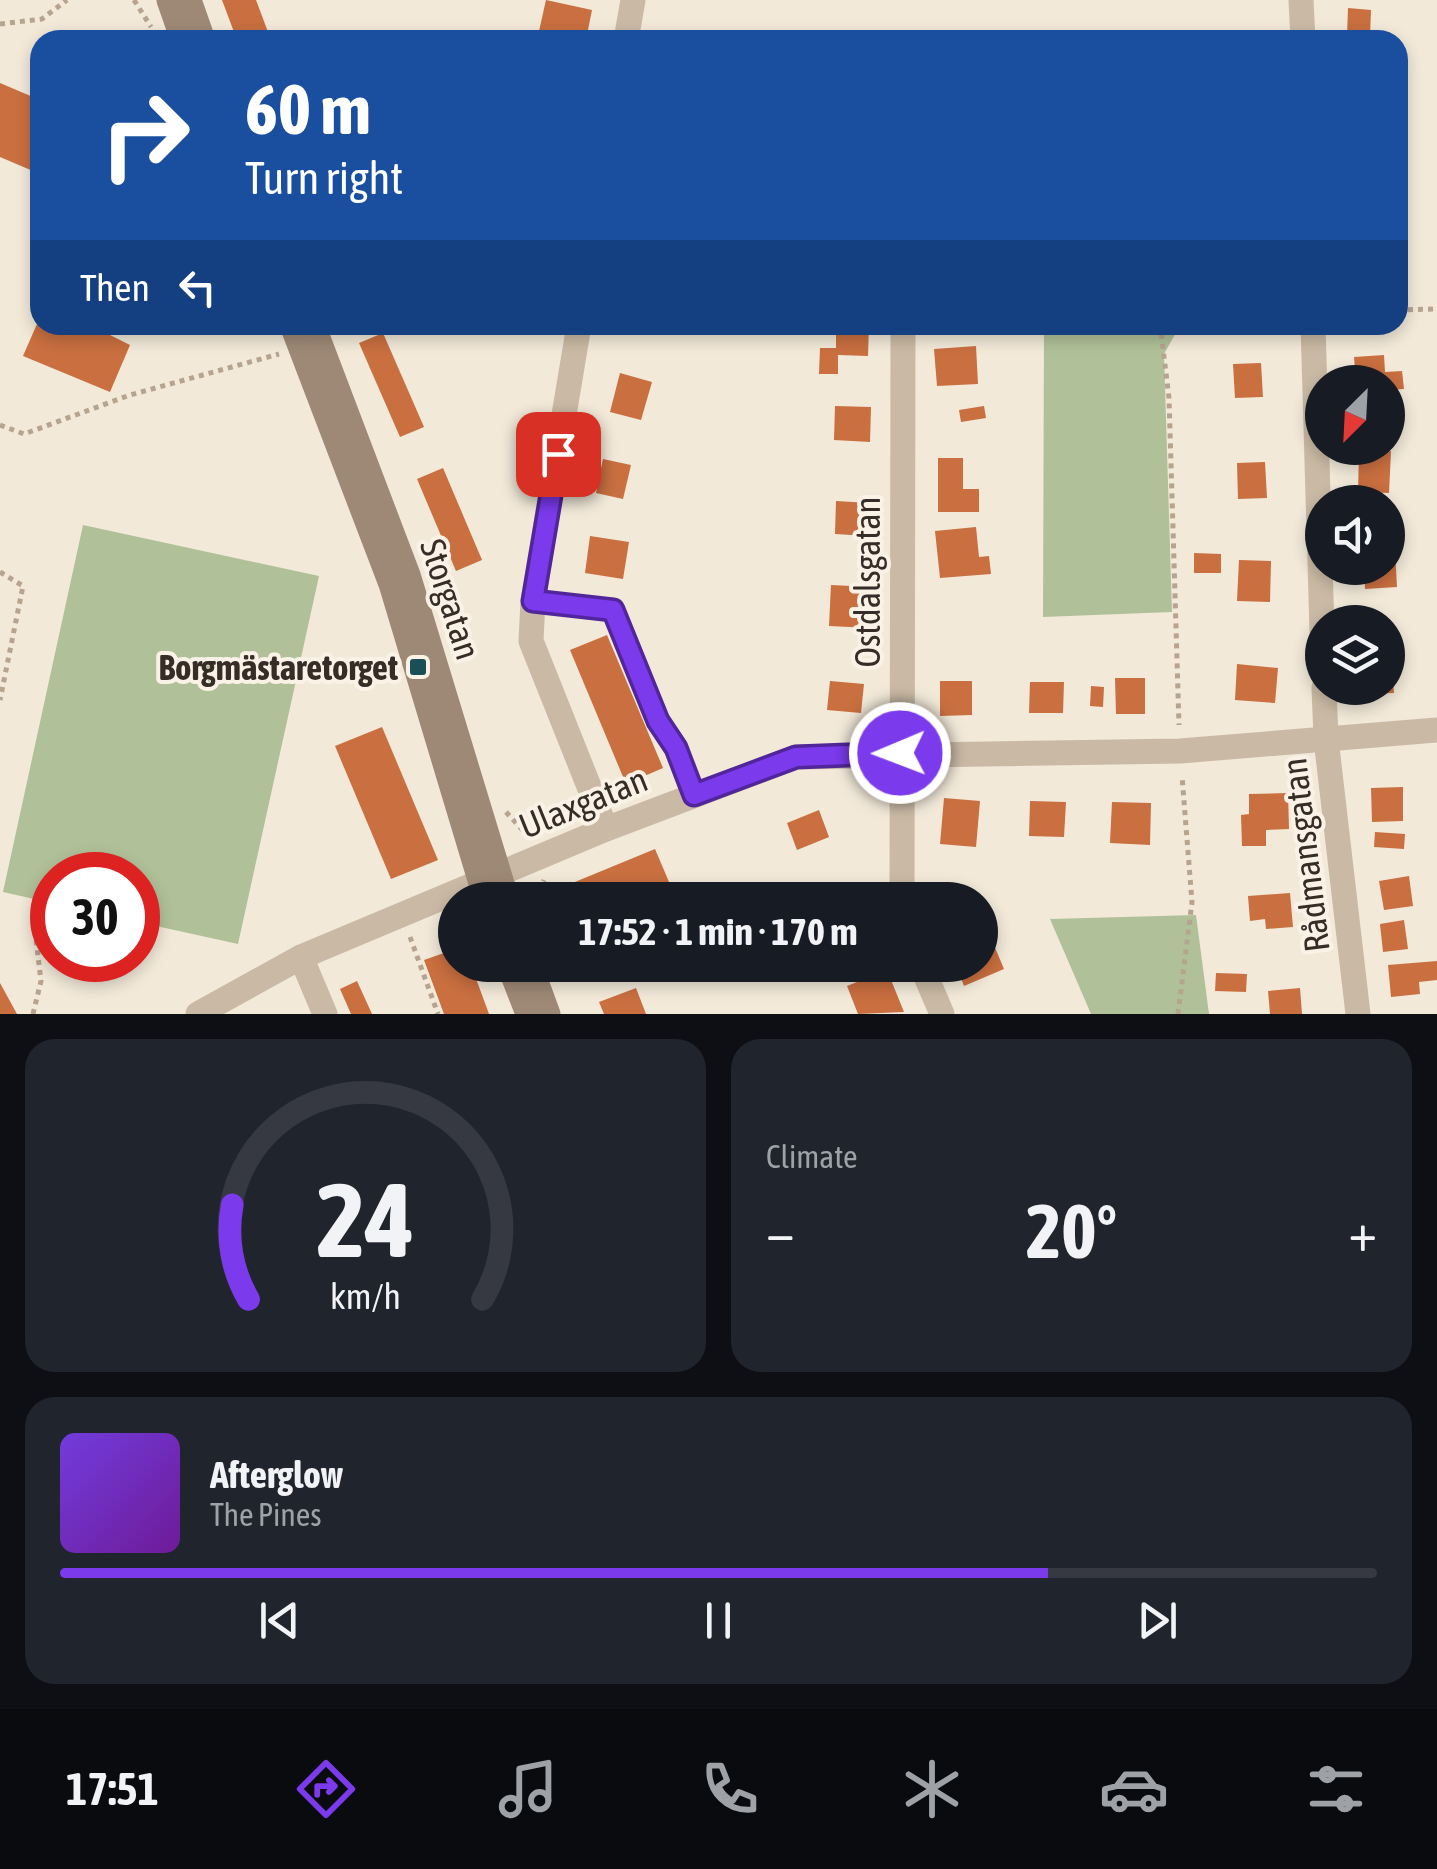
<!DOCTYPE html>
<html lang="en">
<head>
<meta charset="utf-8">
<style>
	:root { --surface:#171b24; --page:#20242c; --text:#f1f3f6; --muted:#9ea1a6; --line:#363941; --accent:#7c3aed }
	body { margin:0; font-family:"Asap Condensed",sans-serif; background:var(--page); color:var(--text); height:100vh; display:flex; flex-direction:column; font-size:38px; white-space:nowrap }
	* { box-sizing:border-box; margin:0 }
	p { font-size:32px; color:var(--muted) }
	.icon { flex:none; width:55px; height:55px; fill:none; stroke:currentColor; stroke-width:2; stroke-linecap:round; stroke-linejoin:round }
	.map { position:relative; height:1014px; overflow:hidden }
	.panel { display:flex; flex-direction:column; gap:25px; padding:25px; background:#0d0f14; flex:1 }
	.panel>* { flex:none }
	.top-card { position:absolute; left:30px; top:30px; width:1378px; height:305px; border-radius:30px; box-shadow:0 5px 15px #0003; background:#1a4fa0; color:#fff; overflow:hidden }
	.needle { width:65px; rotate:204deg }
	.buttons { position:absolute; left:1305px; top:365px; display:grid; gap:20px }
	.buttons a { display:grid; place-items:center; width:100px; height:100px; border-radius:50%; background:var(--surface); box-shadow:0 5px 15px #0003; font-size:50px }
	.speed { position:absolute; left:30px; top:852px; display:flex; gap:20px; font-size:50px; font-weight:700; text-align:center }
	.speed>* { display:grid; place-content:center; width:130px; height:130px; border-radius:50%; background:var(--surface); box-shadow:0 5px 15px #0003; line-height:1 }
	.speed .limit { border:15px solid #d22; background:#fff; color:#111 }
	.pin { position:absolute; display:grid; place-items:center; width:85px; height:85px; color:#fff; margin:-42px; border-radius:20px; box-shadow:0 5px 15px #0006 }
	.me { position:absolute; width:110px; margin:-55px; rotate:269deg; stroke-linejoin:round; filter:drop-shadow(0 0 8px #0008) }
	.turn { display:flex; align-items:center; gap:35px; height:210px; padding:0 50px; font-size:45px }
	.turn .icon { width:130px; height:130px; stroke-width:2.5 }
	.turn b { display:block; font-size:70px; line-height:85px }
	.then { display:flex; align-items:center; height:95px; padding:0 50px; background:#0003; gap:20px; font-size:38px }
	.big { font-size:75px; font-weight:700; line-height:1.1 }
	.panel .widget { flex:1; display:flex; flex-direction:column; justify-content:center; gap:15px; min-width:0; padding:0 35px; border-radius:30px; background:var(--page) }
	.panel .dial { align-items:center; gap:0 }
	.dial svg { height:260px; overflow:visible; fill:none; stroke:var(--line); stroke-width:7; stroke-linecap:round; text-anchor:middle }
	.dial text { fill:var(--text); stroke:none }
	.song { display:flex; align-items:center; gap:30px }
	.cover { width:120px; height:120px; border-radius:15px; background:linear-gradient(135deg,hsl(260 70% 55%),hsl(280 70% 35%)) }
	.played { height:10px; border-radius:5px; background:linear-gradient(90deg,var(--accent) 75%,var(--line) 75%) }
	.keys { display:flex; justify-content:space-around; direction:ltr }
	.heat { display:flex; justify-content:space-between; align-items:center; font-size:55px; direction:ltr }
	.panel .tiles { flex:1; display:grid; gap:25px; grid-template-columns:1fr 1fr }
	.widget:last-child { grid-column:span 2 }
	.trip { position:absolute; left:438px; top:882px; width:560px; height:100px; border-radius:50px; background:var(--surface); box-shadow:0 5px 15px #0003; font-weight:700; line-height:100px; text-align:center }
	.tabs { display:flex; height:160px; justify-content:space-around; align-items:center; background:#090b0e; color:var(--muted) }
	.tabs .icon { width:70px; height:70px }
	.tabs .on { color:var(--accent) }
	.tabs b { font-size:45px; color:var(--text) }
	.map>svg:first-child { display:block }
	.green { fill:#b0c199 }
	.building { fill:#c96f40 }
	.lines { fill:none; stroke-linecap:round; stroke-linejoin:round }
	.path { stroke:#b6a48f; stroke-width:5; stroke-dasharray:5 5; stroke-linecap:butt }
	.lane { stroke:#cabaa5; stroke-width:15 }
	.street { stroke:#cabaa5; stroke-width:25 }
	.secondary { stroke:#9e8976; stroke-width:25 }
	.route-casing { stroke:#51269a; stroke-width:25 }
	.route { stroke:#7c3aed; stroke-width:18 }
	.poi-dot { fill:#1b4f58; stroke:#faf2e6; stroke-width:4 }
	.labels { text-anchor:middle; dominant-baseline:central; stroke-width:8; stroke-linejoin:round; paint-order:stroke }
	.street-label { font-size:35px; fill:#362d27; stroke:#faf2e6 }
	.poi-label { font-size:35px; font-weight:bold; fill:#362d27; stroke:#faf2e6; text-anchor:end }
</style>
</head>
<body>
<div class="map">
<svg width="1437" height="1014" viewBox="0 0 1437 1014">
	<rect width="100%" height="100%" fill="#f2e9d9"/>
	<g class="green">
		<path d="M1044,325H1169L1178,329L1164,354L1172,612L1043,617Z"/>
		<path d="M83,525L319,576L238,944L138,922V875H52V903L3,892Z"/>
		<path d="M1196,915L1209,1014H1091L1050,919Z"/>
	</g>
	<g class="building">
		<path d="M222,0H256L271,40H237Z"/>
		<path d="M546,0L592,10L586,40H537Z"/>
		<path d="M1348,8L1371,10L1370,37L1347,36Z"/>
		<path d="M0,83L40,100V174L0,157Z"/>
		<path d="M40,317V325H90L130,345L110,392L23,356Z"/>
		<path d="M616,325H654L652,335Z"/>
		<path d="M836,325H869L868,356L838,355V374H819L820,348H836Z"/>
		<path d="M383,333L424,427L400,437L359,343Z"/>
		<path d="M976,346L978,384L937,386L934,349Z"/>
		<path d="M1384,355L1385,372L1402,371L1404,389L1388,390V382H1356L1354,357Z"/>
		<path d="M1261,363L1263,397L1235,398L1233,364Z"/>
		<path d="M620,373L652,382L641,420L610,412Z"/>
		<path d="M835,406L871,407L870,442L834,440Z"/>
		<path d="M984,406L986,418L961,422L959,410Z"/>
		<path d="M1359,450L1391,451L1389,493L1358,492Z"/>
		<path d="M938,458H963V489H979V512H938Z"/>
		<path d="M603,459L631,465L623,499L596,493Z"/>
		<path d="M1265,462L1267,498L1238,499L1237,463Z"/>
		<path d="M443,468L482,560L456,571L417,479Z"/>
		<path d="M836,501L870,503L868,536L835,534Z"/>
		<path d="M976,527L979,557L989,556L991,574L940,578L935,531Z"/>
		<path d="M590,536L629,542L623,579L585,573Z"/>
		<path d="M1388,549H1395L1397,587L1365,589L1364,568H1388Z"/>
		<path d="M1194,553L1221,554V573H1194Z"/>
		<path d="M1239,560L1271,561L1270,602L1237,601Z"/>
		<path d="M831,585L872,587L870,628L829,626Z"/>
		<path d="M607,635L663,768L626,784L570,650Z"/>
		<path d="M1237,664L1278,668L1275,703L1235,700Z"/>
		<path d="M1388,665H1392L1394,693L1365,694L1364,688H1388Z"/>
		<path d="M1115,678H1145V714H1116Z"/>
		<path d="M830,681L864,684L861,713L827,710Z"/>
		<path d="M940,681H972V715L940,716Z"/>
		<path d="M1030,682H1064L1063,713H1029Z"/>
		<path d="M1091,686L1104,687L1103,707L1090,706Z"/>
		<path d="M382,727L438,860L391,879L335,746Z"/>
		<path d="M1403,787V821L1372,822L1371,788Z"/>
		<path d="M1288,793L1289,829L1266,830V846H1242L1241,815L1249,814V794Z"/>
		<path d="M944,798L980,801L976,847L940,844Z"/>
		<path d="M1030,801L1066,802L1064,837L1029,836Z"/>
		<path d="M1112,802L1151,803L1150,845L1110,843Z"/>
		<path d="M819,810L829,837L797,850L787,823Z"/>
		<path d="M1375,832L1405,834L1404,849L1374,847Z"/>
		<path d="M655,849L672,889L645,900H556L553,891Z"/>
		<path d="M1409,876L1413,906L1384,910L1379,881Z"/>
		<path d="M1290,893L1293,927L1266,929L1265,919L1250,921L1248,896Z"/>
		<path d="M1404,920L1408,949L1383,952L1380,924Z"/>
		<path d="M986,926L1004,969L964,986L956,965H980V929Z"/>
		<path d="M455,949V965H471L489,1014H444L424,960Z"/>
		<path d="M1437,961V980L1419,982L1420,994L1391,997L1388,965Z"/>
		<path d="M887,970L904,1012L858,1014L847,986Z"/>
		<path d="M1216,973L1247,974L1246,992L1215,991Z"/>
		<path d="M357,981L372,1014H351L340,989Z"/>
		<path d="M0,983L17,1014H0Z"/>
		<path d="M636,988L646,1014H604L599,1002Z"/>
		<path d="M1300,988L1302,1014H1270L1268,991Z"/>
	</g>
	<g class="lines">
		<g class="path">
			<path d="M134,0L151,27"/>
			<path d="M0,24L42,19L67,0"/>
			<path d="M1398,310L1437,309"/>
			<path d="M1165,325L1161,332L1169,398L1179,725"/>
			<path d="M0,425L24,434L130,395L279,354"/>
			<path d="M0,572L23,586L0,700"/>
			<path d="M506,812L528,836"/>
			<path d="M536,900L544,880"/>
			<path d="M410,937L438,1014"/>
			<path d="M33,1014L41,981L35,931"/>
			<path d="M1178,1014L1192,902L1182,776"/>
		</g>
		<path class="lane" d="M533,601L613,609L657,721L677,748L695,795"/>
		<g class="street">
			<path d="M1301,0L1303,40"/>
			<path d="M626,40L633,0"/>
			<path d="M579,325L533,601L531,641L606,829"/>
			<path d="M1313,325L1322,631"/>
			<path d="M1324,688L1326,739L1358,1014"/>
			<path d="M902,900L903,325"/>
			<path d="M301,957L325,1014"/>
			<path d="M921,965L942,1014"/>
			<path d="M198,1014L301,957L606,829L796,757L1180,751L1437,730"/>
		</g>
		<g class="secondary">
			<path d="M169,0L183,40"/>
			<path d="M189,0L203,40"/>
			<path d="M292,325L391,584L486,900"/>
			<path d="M313,325L408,575L507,900"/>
			<path d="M509,965L528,1014"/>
			<path d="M530,965L548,1014"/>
		</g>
	</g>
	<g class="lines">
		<g class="route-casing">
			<path id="route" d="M558,454L533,601L613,610L658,721L676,748L694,795L796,757L900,753"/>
		</g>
		<use href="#route" class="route"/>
	</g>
	<rect class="poi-dot" x="408" y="657" width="20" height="20" rx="5"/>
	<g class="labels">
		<g class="street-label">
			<text transform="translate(867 582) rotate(-90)">Ostdalsgatan</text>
			<text transform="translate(451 599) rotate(72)">Storgatan</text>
			<text transform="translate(583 802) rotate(-22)">Ulaxgatan</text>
			<text transform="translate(1305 855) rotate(-97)">Rådmansgatan</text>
		</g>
		<g class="poi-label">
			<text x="398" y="667">Borgmästaretorget</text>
		</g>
	</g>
</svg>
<div class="buttons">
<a><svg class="needle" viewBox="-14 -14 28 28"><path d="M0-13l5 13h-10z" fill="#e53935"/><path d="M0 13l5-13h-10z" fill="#9ea1a6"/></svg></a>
<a><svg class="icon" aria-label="sound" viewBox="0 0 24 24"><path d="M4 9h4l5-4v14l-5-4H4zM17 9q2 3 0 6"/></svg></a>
<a><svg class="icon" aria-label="layers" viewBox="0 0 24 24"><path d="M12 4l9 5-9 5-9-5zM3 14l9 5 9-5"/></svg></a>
</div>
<div class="speed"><div class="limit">30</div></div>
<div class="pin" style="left:558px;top:454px;background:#d93025"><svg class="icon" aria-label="arrive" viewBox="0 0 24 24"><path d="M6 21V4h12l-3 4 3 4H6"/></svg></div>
<svg class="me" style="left:900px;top:753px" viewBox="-20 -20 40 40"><circle r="17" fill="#7c3aed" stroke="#fff" stroke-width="3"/><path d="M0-11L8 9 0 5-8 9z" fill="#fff"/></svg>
<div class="trip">17:52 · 1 min · 170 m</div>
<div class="top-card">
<div class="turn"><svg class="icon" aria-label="right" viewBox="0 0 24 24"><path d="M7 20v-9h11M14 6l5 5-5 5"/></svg><div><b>60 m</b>Turn right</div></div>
<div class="then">Then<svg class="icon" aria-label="left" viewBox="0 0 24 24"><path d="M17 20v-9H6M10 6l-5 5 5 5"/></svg></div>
</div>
</div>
<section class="panel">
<div class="tiles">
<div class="widget dial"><svg viewBox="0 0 100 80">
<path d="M14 69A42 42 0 1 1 86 69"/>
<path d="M14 69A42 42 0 0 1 9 40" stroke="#7c3aed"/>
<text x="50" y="56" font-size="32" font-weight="700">24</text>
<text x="50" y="72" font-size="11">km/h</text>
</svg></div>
<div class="widget"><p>Climate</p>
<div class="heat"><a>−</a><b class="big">20°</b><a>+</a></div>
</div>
<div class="widget">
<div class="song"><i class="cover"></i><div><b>Afterglow</b><p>The Pines</p></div></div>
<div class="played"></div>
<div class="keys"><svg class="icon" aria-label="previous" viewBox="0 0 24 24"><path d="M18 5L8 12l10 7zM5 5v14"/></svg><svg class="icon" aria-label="pause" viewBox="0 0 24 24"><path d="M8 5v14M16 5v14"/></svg><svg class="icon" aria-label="next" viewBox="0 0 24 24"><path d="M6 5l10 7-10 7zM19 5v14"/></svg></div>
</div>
</div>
</section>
<nav class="tabs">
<b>17:51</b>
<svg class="icon on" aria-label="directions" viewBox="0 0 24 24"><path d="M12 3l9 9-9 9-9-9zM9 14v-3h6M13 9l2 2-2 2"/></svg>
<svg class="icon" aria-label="music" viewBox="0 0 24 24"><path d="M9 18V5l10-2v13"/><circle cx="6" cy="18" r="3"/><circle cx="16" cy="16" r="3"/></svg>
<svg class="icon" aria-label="phone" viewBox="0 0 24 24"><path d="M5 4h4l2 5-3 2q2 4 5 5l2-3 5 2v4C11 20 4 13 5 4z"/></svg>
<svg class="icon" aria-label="climate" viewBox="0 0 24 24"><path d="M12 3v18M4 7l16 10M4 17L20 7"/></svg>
<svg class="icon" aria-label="car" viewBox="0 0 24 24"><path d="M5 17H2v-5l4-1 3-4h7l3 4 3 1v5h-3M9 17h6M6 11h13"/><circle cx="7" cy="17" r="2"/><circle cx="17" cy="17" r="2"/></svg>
<svg class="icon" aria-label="filters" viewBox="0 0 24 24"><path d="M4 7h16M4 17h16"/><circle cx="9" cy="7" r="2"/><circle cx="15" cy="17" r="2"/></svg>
</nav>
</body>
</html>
